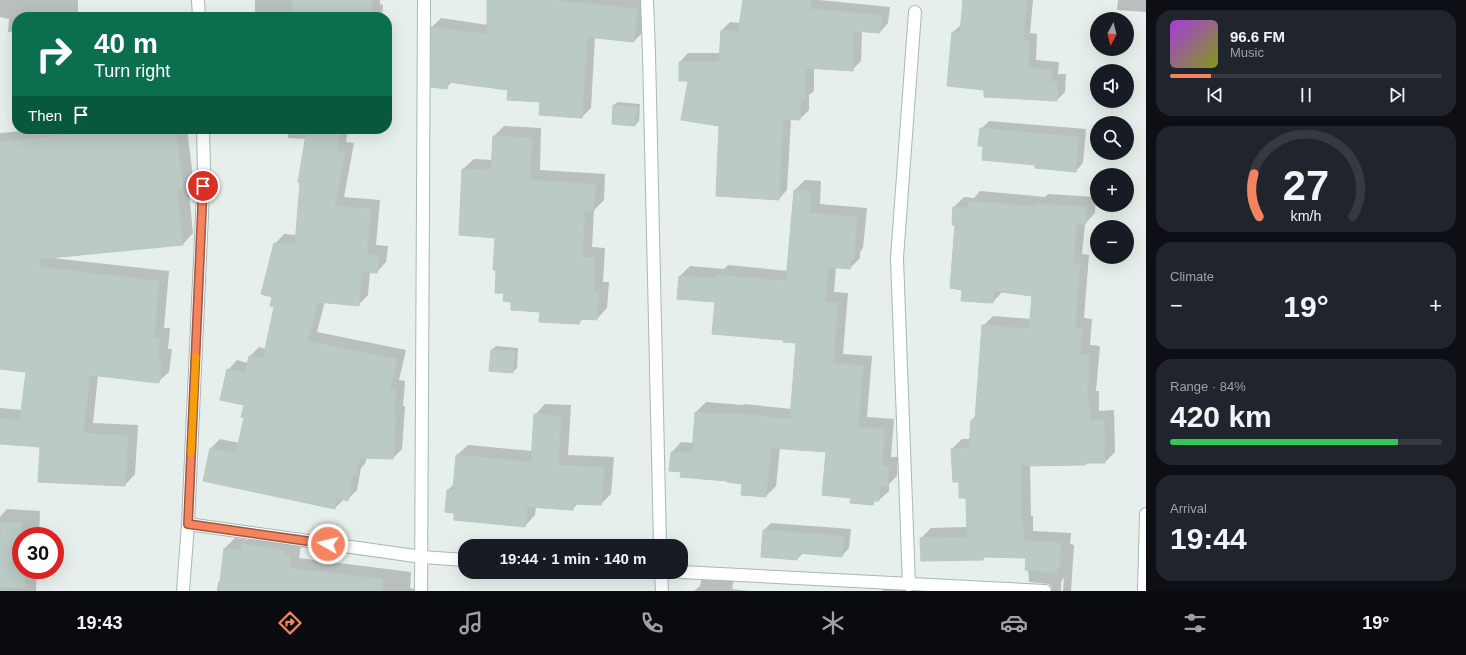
<!DOCTYPE html>
<html lang="en">
<head>
<meta charset="utf-8">
<style>
	:root { --surface:#171b24; --page:#20242c; --text:#f1f3f6; --muted:#9ea1a6; --line:#363941; --accent:#f4845f }
	body { margin:0; font-family:Arial,sans-serif; background:var(--page); color:var(--text); height:100vh; display:flex; flex-direction:column; font-size:15px; white-space:nowrap }
	* { box-sizing:border-box; margin:0 }
	p { font-size:13px; color:var(--muted) }
	.icon { flex:none; width:22px; height:22px; fill:none; stroke:currentColor; stroke-width:2; stroke-linecap:round; stroke-linejoin:round }
	.map { position:relative; flex:1; overflow:hidden }
	.sheet { display:flex; flex-direction:column; gap:10px; padding:10px; background:#0d0f14; width:320px }
	.sheet>* { flex:none }
	.hud { position:absolute; left:12px; top:12px; width:380px; height:122px; border-radius:16px; box-shadow:0 4px 16px #0002; background:#0b6e4f; color:#fff; overflow:hidden }
	.needle { width:26px; rotate:187deg }
	.buttons { position:absolute; left:1090px; top:12px; display:grid; gap:8px }
	.buttons a { display:grid; place-items:center; width:44px; height:44px; border-radius:50%; background:var(--surface); box-shadow:0 4px 16px #0002; font-size:20px }
	.speed { position:absolute; left:12px; top:527px; display:flex; gap:8px; font-size:20px; font-weight:700; text-align:center }
	.speed>* { display:grid; place-content:center; width:52px; height:52px; border-radius:50%; background:var(--surface); box-shadow:0 4px 16px #0002; line-height:1 }
	.speed .limit { border:6px solid #d22; background:#fff; color:#111 }
	.pin { position:absolute; display:grid; place-items:center; width:34px; height:34px; color:#fff; margin:-17px; border:2px solid #fff; border-radius:50%; box-shadow:0 1px 4px #0007 }
	.me { position:absolute; width:44px; margin:-22px; rotate:278deg; stroke-linejoin:round; filter:drop-shadow(0 0 3px #0008) }
	.turn { display:flex; align-items:center; gap:14px; height:84px; padding:0 16px; font-size:18px }
	.turn .icon { width:52px; height:52px; stroke-width:2.5 }
	.turn b { display:block; font-size:28px; line-height:34px }
	.then { display:flex; align-items:center; height:38px; padding:0 16px; background:#0003; gap:8px; font-size:15px }
	.big { font-size:30px; font-weight:600; line-height:1.1 }
	.sheet .card { flex:1; display:flex; flex-direction:column; justify-content:center; gap:6px; min-width:0; padding:0 14px; border-radius:16px; background:var(--page) }
	.sheet .dial { align-items:center; gap:0 }
	.dial svg { height:104px; overflow:visible; fill:none; stroke:var(--line); stroke-width:7; stroke-linecap:round; text-anchor:middle }
	.dial text { fill:var(--text); stroke:none }
	.song { display:flex; align-items:center; gap:12px }
	.cover { width:48px; height:48px; border-radius:6px; background:linear-gradient(135deg,hsl(280 70% 55%),hsl(70 70% 35%)) }
	.played { height:4px; border-radius:2px; background:linear-gradient(90deg,var(--accent) 15%,var(--line) 15%) }
	.keys { display:flex; justify-content:space-around; direction:ltr }
	.heat { display:flex; justify-content:space-between; align-items:center; font-size:22px; direction:ltr }
	.charge { height:6px; border-radius:3px; background:linear-gradient(90deg,#34c759 84%,var(--line) 0) }
	.trip { position:absolute; left:458px; top:539px; width:230px; height:40px; border-radius:16px; background:var(--surface); box-shadow:0 4px 16px #0002; font-weight:600; line-height:40px; text-align:center }
	.menu { display:flex; height:64px; justify-content:space-around; align-items:center; background:#090b0e; color:var(--muted) }
	.menu .icon { width:28px; height:28px }
	.menu .current { color:var(--accent) }
	.menu b { font-size:18px; color:var(--text) }
	main { display:flex; flex:1; min-height:0 }
	.map>svg:first-child { display:block }
	.shadow { fill:#0003 }
	.building { fill:#bbcac4; stroke:#b8c9c2 }
	.lines { fill:none; stroke-linecap:round; stroke-linejoin:round }
	.minor-casing { stroke:#a8b8b2; stroke-width:14 }
	.minor { stroke:#fff; stroke-width:12 }
	.route-casing { stroke:#9f563e; stroke-width:10 }
	.route { stroke:#f4845f; stroke-width:7 }
	.slow { stroke:#f59e0b; stroke-width:7 }
</style>
</head>
<body>
<main>
<div class="map">
<svg width="1146" height="591" viewBox="0 0 1146 591">
	<rect width="100%" height="100%" fill="#e6efeb"/>
	<g class="shadow">
		<path d="M0,0H78V17H17V32H8L9,19L0,17Z"/>
		<path d="M255,0H380V4L383,5L382,17H274V14H255Z"/>
		<path d="M488,0H646L643,32L634,41L595,37L591,108L582,117L509,89L452,82L446,88L432,27L441,18L488,25Z"/>
		<path d="M745,0H819L890,7L888,23L880,32L862,30L861,61L852,70L814,68V91L809,95V110L800,119H791L787,190L779,199L721,125L689,80L680,62L688,53H720L722,30L730,22L741,23Z"/>
		<path d="M964,0H1033L1030,33L1037,34L1036,60L1059,62L1058,74H1066L1065,92L1057,100L986,89L953,32L962,24Z"/>
		<path d="M1118,0H1146V12L1117,10Z"/>
		<path d="M618,102L640,104L639,121L635,125L614,105Z"/>
		<path d="M989,121L1086,129L1083,163L1076,171L1036,164L981,129Z"/>
		<path d="M504,126L541,128L540,170L605,174L604,200L594,210L592,247L605,248L603,282H609L607,308L597,319L584,318L579,323L512,301L505,292L497,269L496,237L463,169L474,159L493,160L494,136Z"/>
		<path d="M42,129H187L193,177L188,182L193,233L183,244L52,258L169,271L164,328H170L168,349H172L169,372L158,382L98,375L93,423L138,425L135,474L125,485L41,446L0,443V408L22,410L27,371L0,368V133Z"/>
		<path d="M289,129H348L346,142L354,143L344,197L380,200L376,245L388,246L386,262L377,272L370,271L368,295L358,305L325,301L317,332L406,350L399,380L405,381L403,406H405L402,449L393,458L367,457L365,464L361,468L357,490L347,500L344,499L335,508L211,448L220,439L239,443L245,417V404L228,370L237,360L248,363L249,357L259,347L267,349L275,306L274,296L275,244L284,234L297,235L306,139L288,138Z"/>
		<path d="M805,180L821,181L820,204L867,208L863,248L860,252V258L850,268L836,267L834,292L848,293L843,354L872,356L867,417L894,419L891,457H898L897,476L889,484V491L879,500H876L873,504L852,497L827,451L780,448L776,486L766,496L743,483L670,470L672,452L681,442L694,443L696,412L706,402L743,405L744,404L792,409L797,342L784,339L716,301L680,276L690,266L724,269L728,265L788,271L795,190Z"/>
		<path d="M980,191L1045,197L1048,194L1096,197L1095,213L1085,224L1082,254L1089,255L1084,318L1092,319L1090,345L1100,346L1096,391H1099V411L1114,410L1115,452L1105,462H1087L1085,464L1030,465L1031,516H1033V531L1071,533L1070,544L1074,545L1071,591H1063L1064,577L1061,582V591H1036L1039,588H1052L1049,584L1029,582L1027,557L986,556L983,559L921,538L931,528L968,527L967,497L960,481L952,449L962,439H971L972,420L976,415L983,326L993,316L1031,319L1033,295L1003,291L993,302L963,289L954,207L964,197L974,198Z"/>
		<path d="M496,346L518,348L517,368L513,372L491,370L492,350Z"/>
		<path d="M545,404L571,405L568,455L614,457L611,494L601,504L579,503L572,509L536,507L535,515L525,526L455,513L448,490L455,483L457,455L468,445L533,451L535,415Z"/>
		<path d="M7,509L40,511L39,536H21V570H37L36,591H0V517Z"/>
		<path d="M771,523L851,529L849,548L842,556L803,553L797,559L764,530Z"/>
		<path d="M253,535L301,545L299,558L411,572L410,588L426,591H217L218,583L221,579L225,548L235,538L248,540Z"/>
		<path d="M711,571L735,573L732,589L750,591H694L700,586L701,581Z"/>
		<path d="M885,588L907,590V591H882Z"/>
	</g>
	<g class="building">
		<path d="M293,0H372L370,17H292Z"/>
		<path d="M487,0H552L637,9L634,42L587,37L582,118L539,115L540,102L507,100L508,90L448,82L447,89L431,87V27L487,34Z"/>
		<path d="M743,0H811V9L882,15L880,33L854,31L853,71L806,68L805,100H801L800,120L783,119L779,200L716,196L719,126L681,120L688,81H679V62L719,61L721,30L738,32Z"/>
		<path d="M963,0H1027L1023,41H1030L1028,68L1052,70L1051,81L1058,82L1057,101L984,97V90L947,86L952,32L960,33Z"/>
		<path d="M613,105L637,107L635,126L612,124Z"/>
		<path d="M980,128L1079,137L1076,172L1035,168V165L982,160L983,146H978Z"/>
		<path d="M121,129H176L183,188L177,189L183,245L39,259V267L159,281L154,338L160,339L158,359H162L159,383L90,375L83,433L128,436L125,486L38,482L40,447L0,444V419L20,420L26,372L0,369V142Z"/>
		<path d="M307,129L340,134L337,151L345,152L335,206L371,209L367,255H379L377,273L362,272L359,306L318,302L308,341L397,359L390,390H396L394,415H396L393,459L360,458L356,475L353,474L348,501L337,498L335,509L203,481L210,448L236,453L244,418L241,417L244,405L220,400L227,369L245,373L249,356L263,359L274,307L270,306L272,297L261,294L274,243L295,245L300,183L298,182Z"/>
		<path d="M493,136L532,138L530,180L596,184L594,211H585L582,257L595,258L594,292H599L597,320L580,319L579,324L539,322L540,312L511,310V302L503,301L504,293H495L496,270H493L495,238L459,235L462,169L491,170Z"/>
		<path d="M794,190L811,191L810,213L857,217L854,259H851L850,269L828,267L825,302L838,303L833,363L863,366L858,427L885,429L882,466L889,467L887,487L880,486L879,501H874L873,505L850,503L851,498L822,495L826,452L771,448L766,497L741,495L742,484L727,482V481L680,477L681,472L669,471L671,452L692,453L695,412L733,415V413L790,419L796,343L783,342V340L712,334L715,302L677,299L679,276L716,278L717,275L786,281Z"/>
		<path d="M969,201L1037,207V204L1087,207L1086,224H1076L1073,264H1080L1075,328L1082,329L1080,354L1090,355L1087,401L1089,400L1090,420H1104L1105,463H1086V465L1021,466L1022,526H1023L1024,540L1061,543L1060,567H1058L1057,573L1025,570L1026,558L983,557V560L921,561L920,538L967,537L966,498H959V482H953L951,449L969,448L971,420H975L982,325L1029,329L1032,296L994,291L993,303L961,301L962,290L950,288L955,225H952L953,207L968,208Z"/>
		<path d="M491,350L515,351L513,373L489,371Z"/>
		<path d="M534,414L561,416L558,465L604,467L601,505L573,504V510L527,507L525,527L454,520V513L445,512L447,490H453L456,455L531,462Z"/>
		<path d="M0,522L21,523V570H26L25,588L0,587Z"/>
		<path d="M763,530L844,536L842,557L798,553L797,560L761,557Z"/>
		<path d="M242,544L284,550L283,554L291,555L289,568L382,579V591H219L224,548L241,550Z"/>
	</g>
	<g class="lines">
		<g class="minor-casing">
			<g id="minor">
				<path d="M198,0L199,17"/>
				<path d="M647,0L649,54L660,546"/>
				<path d="M188,524L422,557L465,560"/>
				<path d="M661,572L662,591"/>
				<path d="M681,572L1045,591"/>
				<path d="M909,585L897,258L915,12"/>
				<path d="M183,591L188,524L204,170L203,129"/>
				<path d="M421,591L424,0"/>
				<path d="M1144,591L1146,514"/>
			</g>
		</g>
		<use href="#minor" class="minor"/>
	</g>
	<g class="lines">
		<g class="route-casing">
			<path id="route" d="M203,186L188,524L328,544"/>
		</g>
		<use href="#route" class="route"/>
		<path class="slow" d="M191,453L196,357"/>
	</g>
</svg>
<div class="buttons">
<a><svg class="needle" viewBox="-14 -14 28 28"><path d="M0-13l5 13h-10z" fill="#e53935"/><path d="M0 13l5-13h-10z" fill="#9ea1a6"/></svg></a>
<a><svg class="icon" aria-label="sound" viewBox="0 0 24 24"><path d="M4 9h4l5-4v14l-5-4H4zM17 9q2 3 0 6"/></svg></a>
<a><svg class="icon" aria-label="search" viewBox="0 0 24 24"><circle cx="10" cy="10" r="6"/><path d="M15 15l6 6"/></svg></a>
<a>+</a>
<a>−</a>
</div>
<div class="speed"><div class="limit">30</div></div>
<div class="pin" style="left:203px;top:186px;background:#d93025"><svg class="icon" aria-label="arrive" viewBox="0 0 24 24"><path d="M6 21V4h12l-3 4 3 4H6"/></svg></div>
<svg class="me" style="left:328px;top:544px" viewBox="-20 -20 40 40"><circle r="17" fill="#f4845f" stroke="#fff" stroke-width="3"/><path d="M0-11L8 9 0 5-8 9z" fill="#fff"/></svg>
<div class="trip">19:44 · 1 min · 140 m</div>
<div class="hud">
<div class="turn"><svg class="icon" aria-label="right" viewBox="0 0 24 24"><path d="M7 20v-9h11M14 6l5 5-5 5"/></svg><div><b>40 m</b>Turn right</div></div>
<div class="then">Then<svg class="icon" aria-label="arrive" viewBox="0 0 24 24"><path d="M6 21V4h12l-3 4 3 4H6"/></svg></div>
</div>
</div>
<section class="sheet">
<div class="card">
<div class="song"><i class="cover"></i><div><b>96.6 FM</b><p>Music</p></div></div>
<div class="played"></div>
<div class="keys"><svg class="icon" aria-label="previous" viewBox="0 0 24 24"><path d="M18 5L8 12l10 7zM5 5v14"/></svg><svg class="icon" aria-label="pause" viewBox="0 0 24 24"><path d="M8 5v14M16 5v14"/></svg><svg class="icon" aria-label="next" viewBox="0 0 24 24"><path d="M6 5l10 7-10 7zM19 5v14"/></svg></div>
</div>
<div class="card dial"><svg viewBox="0 0 100 80">
<path d="M14 69A42 42 0 1 1 86 69"/>
<path d="M14 69A42 42 0 0 1 10 36" stroke="#f4845f"/>
<text x="50" y="56" font-size="32" font-weight="700">27</text>
<text x="50" y="72" font-size="11">km/h</text>
</svg></div>
<div class="card"><p>Climate</p>
<div class="heat"><a>−</a><b class="big">19°</b><a>+</a></div>
</div>
<div class="card"><p>Range · 84%</p><b class="big">420 km</b><div class="charge"></div></div>
<div class="card"><p>Arrival</p><b class="big">19:44</b></div>
</section>
</main>
<nav class="menu">
<b>19:43</b>
<svg class="icon current" aria-label="directions" viewBox="0 0 24 24"><path d="M12 3l9 9-9 9-9-9zM9 14v-3h6M13 9l2 2-2 2"/></svg>
<svg class="icon" aria-label="music" viewBox="0 0 24 24"><path d="M9 18V5l10-2v13"/><circle cx="6" cy="18" r="3"/><circle cx="16" cy="16" r="3"/></svg>
<svg class="icon" aria-label="phone" viewBox="0 0 24 24"><path d="M5 4h4l2 5-3 2q2 4 5 5l2-3 5 2v4C11 20 4 13 5 4z"/></svg>
<svg class="icon" aria-label="climate" viewBox="0 0 24 24"><path d="M12 3v18M4 7l16 10M4 17L20 7"/></svg>
<svg class="icon" aria-label="car" viewBox="0 0 24 24"><path d="M5 17H2v-5l4-1 3-4h7l3 4 3 1v5h-3M9 17h6M6 11h13"/><circle cx="7" cy="17" r="2"/><circle cx="17" cy="17" r="2"/></svg>
<svg class="icon" aria-label="filters" viewBox="0 0 24 24"><path d="M4 7h16M4 17h16"/><circle cx="9" cy="7" r="2"/><circle cx="15" cy="17" r="2"/></svg>
<b>19°</b>
</nav>
</body>
</html>
